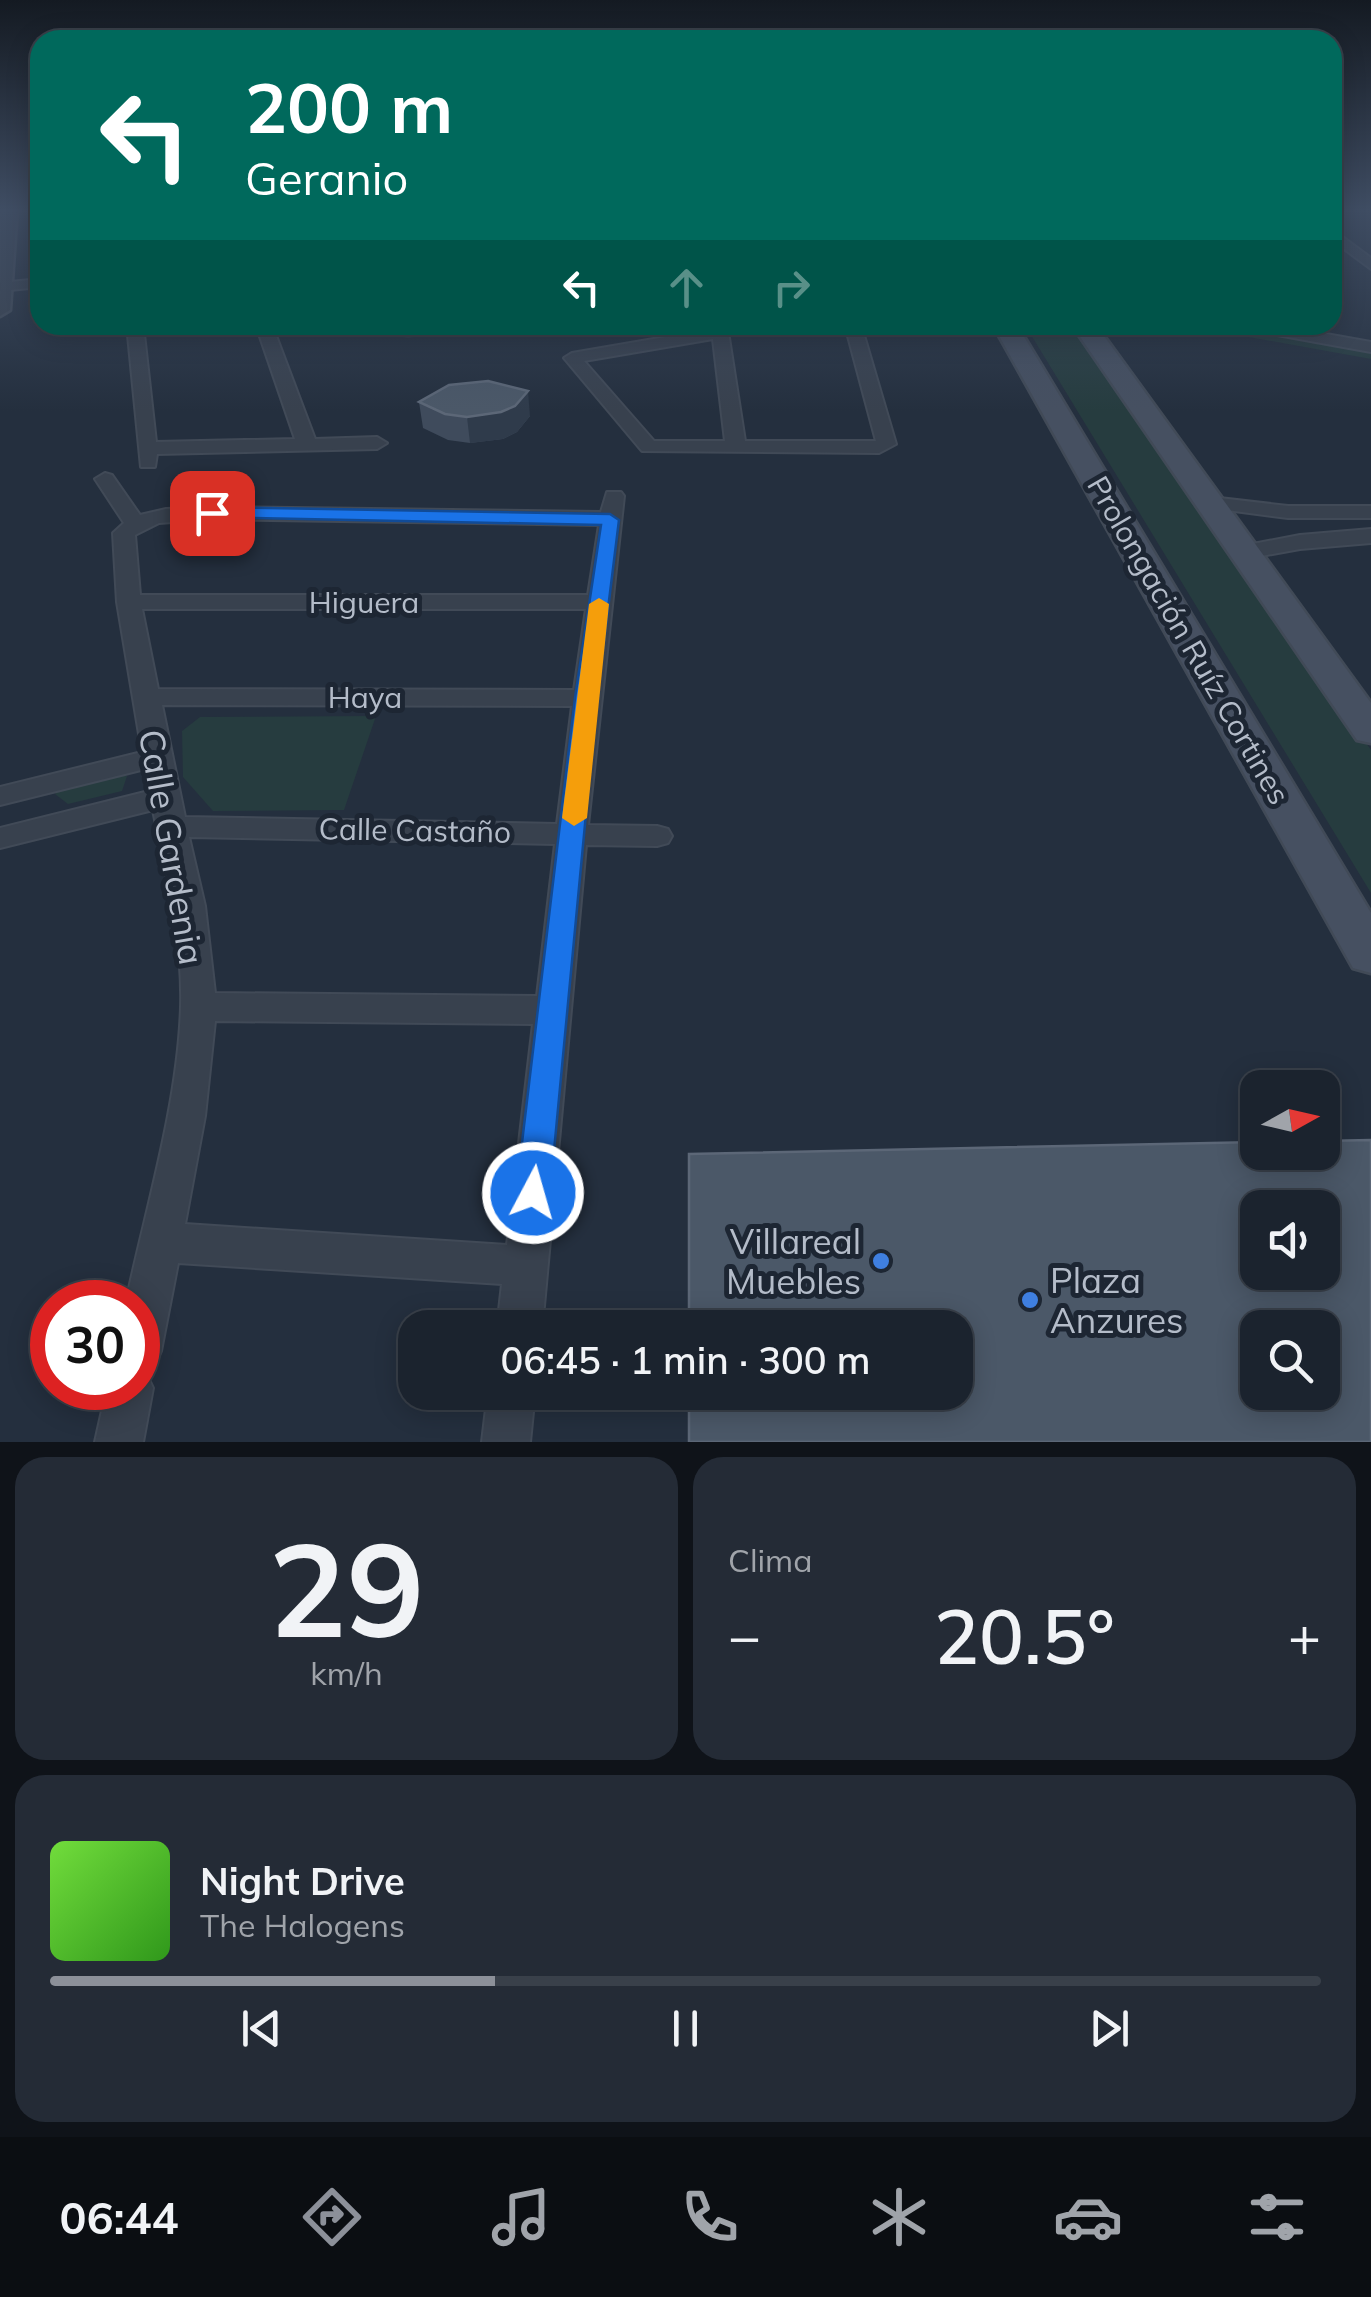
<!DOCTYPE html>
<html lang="es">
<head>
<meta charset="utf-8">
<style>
	:root { --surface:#1b232e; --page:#242b36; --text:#f1f3f6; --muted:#a0a4aa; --line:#39404a; --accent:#8c9099 }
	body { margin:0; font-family:Mulish,sans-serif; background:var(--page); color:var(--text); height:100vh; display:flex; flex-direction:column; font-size:38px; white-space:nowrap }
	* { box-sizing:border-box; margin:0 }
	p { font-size:32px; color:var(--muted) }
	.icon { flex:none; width:55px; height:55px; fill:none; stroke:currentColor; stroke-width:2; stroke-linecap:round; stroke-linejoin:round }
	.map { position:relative; height:1442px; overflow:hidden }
	.panel { display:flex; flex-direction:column; gap:15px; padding:15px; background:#0f1319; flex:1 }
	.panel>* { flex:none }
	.hud { position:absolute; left:30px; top:30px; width:1312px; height:305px; border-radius:30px; box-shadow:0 5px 25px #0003,0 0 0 2px var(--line); background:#00695c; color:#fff; overflow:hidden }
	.needle { width:65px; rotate:82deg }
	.controls { position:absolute; left:1240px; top:1070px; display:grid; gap:20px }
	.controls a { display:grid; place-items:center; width:100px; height:100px; border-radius:20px; background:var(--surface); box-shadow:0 5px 25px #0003,0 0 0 2px var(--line); font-size:50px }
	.speed { position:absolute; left:30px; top:1280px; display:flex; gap:20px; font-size:50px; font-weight:700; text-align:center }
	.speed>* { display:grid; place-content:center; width:130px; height:130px; border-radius:50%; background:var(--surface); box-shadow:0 5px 25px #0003,0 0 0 2px var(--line); line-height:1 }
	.speed .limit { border:15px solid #d22; background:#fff; color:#111 }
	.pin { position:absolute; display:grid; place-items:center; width:85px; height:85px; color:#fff; margin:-42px; border-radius:20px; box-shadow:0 5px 15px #0006 }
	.me { position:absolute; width:110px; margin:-55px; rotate:6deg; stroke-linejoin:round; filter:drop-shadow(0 0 8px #0008) }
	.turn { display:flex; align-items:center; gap:35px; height:210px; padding:0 50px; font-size:45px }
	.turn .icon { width:130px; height:130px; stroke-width:2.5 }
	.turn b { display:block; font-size:70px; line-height:85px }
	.lanes { display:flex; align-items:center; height:95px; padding:0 50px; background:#0003; justify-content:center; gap:50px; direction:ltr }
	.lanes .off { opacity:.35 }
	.big { font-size:75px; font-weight:600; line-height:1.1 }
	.panel .tile { flex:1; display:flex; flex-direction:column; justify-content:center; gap:15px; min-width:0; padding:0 35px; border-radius:30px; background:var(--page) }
	.panel .dial { align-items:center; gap:0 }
	.dial b { font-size:130px; line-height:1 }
	.song { display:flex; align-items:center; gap:30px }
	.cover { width:120px; height:120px; border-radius:15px; background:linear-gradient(135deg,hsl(100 70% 55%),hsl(110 70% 35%)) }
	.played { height:10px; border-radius:5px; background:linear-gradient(90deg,var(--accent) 35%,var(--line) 35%) }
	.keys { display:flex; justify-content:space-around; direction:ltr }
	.heat { display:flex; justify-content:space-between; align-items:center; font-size:55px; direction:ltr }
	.panel .tiles { flex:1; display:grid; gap:15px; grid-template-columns:1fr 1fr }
	.tile:last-child { grid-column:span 2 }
	.trip { position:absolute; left:398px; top:1310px; width:575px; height:100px; border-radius:30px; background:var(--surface); box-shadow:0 5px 25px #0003,0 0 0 2px var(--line); font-weight:600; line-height:100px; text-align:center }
	.menu { display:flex; height:160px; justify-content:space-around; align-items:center; background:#0b0e12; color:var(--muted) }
	.menu .icon { width:70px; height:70px }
	.menu .on { color:var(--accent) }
	.menu b { font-size:45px; color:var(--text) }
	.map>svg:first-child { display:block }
	.green { fill:#263c3f }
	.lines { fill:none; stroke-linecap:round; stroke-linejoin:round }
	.minor-casing { stroke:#414a57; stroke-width:4 }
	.tertiary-casing { stroke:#414a57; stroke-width:5 }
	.secondary-casing { stroke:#414a57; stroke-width:5 }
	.minor { fill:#38414e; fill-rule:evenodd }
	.tertiary { fill:#38414e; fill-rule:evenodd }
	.secondary { fill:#465061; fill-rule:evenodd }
	.wall { fill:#3f4b5c }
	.shaded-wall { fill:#2f3b4b }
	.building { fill:#4b5868; stroke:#5c6777; stroke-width:2.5; fill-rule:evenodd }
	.route { fill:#1a73e8; stroke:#114b97; stroke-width:2.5 }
	.slow { fill:#f59e0b }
	.shop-dot { fill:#3f7fe0; stroke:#1d2633; stroke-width:4 }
	.labels { text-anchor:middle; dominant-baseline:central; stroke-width:10; stroke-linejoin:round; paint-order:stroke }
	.street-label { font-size:30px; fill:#b4bcc9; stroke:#1d2633 }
	.near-street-label { font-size:35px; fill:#b4bcc9; stroke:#1d2633 }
	.near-poi-label { font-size:35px; fill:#b4bcc9; stroke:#1d2633; text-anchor:end }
</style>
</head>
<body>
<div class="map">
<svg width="1371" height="1442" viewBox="0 0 1371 1442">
	<rect width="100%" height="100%" fill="#242f3e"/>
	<g class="green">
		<path d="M1025,325H1075L1371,750V893Z"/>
		<path d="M1182,325C1245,325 1309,340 1371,352V359Z"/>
		<path d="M376,716L344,810L213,811L183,777L182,731L200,717Z"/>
		<path d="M116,774L127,776L122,791L68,804L55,794L61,788Z"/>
	</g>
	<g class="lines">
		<g class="minor-casing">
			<g id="minor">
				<path d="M1332,229L1371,258V269L1332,240Z"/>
				<path d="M40,279V287L0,291V283Z"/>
				<path d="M127,325H143L156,442L295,439L256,325H272L315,439L377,437L387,443L377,449L157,454L155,467H141Z"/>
				<path d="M407,325H451C438,333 403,340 390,331Z"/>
				<path d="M711,325H727L745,441H876L845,325H861L896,444L879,453L642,451L564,358L572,353L712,329ZM713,339L725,441H654L584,361Z"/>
				<path d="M1241,325H1276L1371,342V352L1249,330Z"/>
				<path d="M105,473L112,475L140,515L166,509L213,507L601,512L607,492H621L624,496L588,825L657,826L668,829L672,836L668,843L657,846L586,845L542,1328H497L502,1284L178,1263L161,1351L154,1367L145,1371L153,1388L143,1442H95L107,1388H138V1302H126C146,1208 178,1104 181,1007C183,941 166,874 153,810L0,848V828L149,791L145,769L0,805V787L142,752L117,602L113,533L124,523L95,479ZM213,519L599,525L588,595H140L135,535L159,523ZM142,609H586L574,690L158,689ZM162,705L572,706L557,824L185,817ZM189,837L555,844L537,996L215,993L205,906ZM215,1021L533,1024L507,1245L185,1224L205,1116Z"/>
				<path d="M1211,497L1288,506H1371V518H1288L1204,507L1200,503Z"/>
				<path d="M1371,529V543L1300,549L1245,559L1234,552L1237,547L1300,535Z"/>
				<path d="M488,1392H535L530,1442H482Z"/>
			</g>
		</g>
		<g class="tertiary-casing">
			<path id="tertiary" d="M1,209H17L10,310L0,316Z"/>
		</g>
		<g class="secondary-casing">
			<g id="secondary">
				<path d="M993,325H1017L1371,913V973L1353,968Z"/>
				<path d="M1072,325H1096L1371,703V743L1357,740Z"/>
			</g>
		</g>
		<use href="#minor" class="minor"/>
		<use href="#tertiary" class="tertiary"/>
		<use href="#secondary" class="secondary"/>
	</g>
	<path class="wall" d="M419,402L530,416L517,432L503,439L470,443L448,440L423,428Z"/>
	<path class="shaded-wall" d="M528,391L530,416L517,432L503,439L470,443L467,417Z"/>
	<g class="building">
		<path d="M488,381L528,391L515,406L501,412L467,417L445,414L419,402L449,385Z"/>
		<path d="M1371,1140V1442H689V1392H955V1328H689V1154L1258,1142V1152H1322V1141ZM1258,1208H1322V1272H1258ZM1258,1328H1322V1392H1258Z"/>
	</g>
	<linearGradient id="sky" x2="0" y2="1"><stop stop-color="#141a22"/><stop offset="0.51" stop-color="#3f4d63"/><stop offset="1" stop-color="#3f4d63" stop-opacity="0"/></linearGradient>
	<rect width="1371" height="411" fill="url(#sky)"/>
	<path class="route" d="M212,507L610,514L619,520L597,698L550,1193L545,1204L533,1208L521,1204L516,1193L575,698L601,525L206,517L204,513Z"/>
	<path class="slow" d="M599,598L609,604L587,818L574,826L562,818L589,604Z"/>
	<g class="shop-dot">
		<circle cx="881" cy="1261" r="10"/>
		<circle cx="1030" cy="1300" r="10"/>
	</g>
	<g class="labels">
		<g class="street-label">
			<text x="364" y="602">Higuera</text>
			<text transform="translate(1189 640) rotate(60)">Prolongación Ruíz Cortines</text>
			<text x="365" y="697">Haya</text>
			<text transform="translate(415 830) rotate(1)">Calle Castaño</text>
		</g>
		<g class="near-street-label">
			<text transform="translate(172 847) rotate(80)">Calle Gardenia</text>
		</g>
		<g class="near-poi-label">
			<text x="861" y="1241">Villareal<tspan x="861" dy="40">Muebles</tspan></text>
			<text x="1050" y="1280" text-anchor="start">Plaza<tspan x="1050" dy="40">Anzures</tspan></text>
		</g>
	</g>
</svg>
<div class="controls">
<a><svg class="needle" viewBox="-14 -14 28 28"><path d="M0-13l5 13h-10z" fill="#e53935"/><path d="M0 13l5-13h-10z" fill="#a0a4aa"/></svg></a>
<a><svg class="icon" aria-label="sound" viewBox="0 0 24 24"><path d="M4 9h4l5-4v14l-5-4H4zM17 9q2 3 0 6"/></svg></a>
<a><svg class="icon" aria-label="search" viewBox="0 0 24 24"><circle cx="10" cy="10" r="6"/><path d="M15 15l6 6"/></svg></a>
</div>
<div class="speed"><div class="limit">30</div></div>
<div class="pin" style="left:212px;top:513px;background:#d93025"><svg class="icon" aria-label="arrive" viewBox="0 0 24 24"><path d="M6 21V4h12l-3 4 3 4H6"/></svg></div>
<svg class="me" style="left:533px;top:1193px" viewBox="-20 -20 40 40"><circle r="17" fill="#1a73e8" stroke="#fff" stroke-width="3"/><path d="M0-11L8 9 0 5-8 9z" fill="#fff"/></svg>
<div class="trip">06:45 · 1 min · 300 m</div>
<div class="hud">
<div class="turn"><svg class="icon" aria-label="left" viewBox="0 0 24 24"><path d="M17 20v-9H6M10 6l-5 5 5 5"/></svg><div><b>200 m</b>Geranio</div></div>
<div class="lanes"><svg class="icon" aria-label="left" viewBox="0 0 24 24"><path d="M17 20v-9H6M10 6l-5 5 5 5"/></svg><svg class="icon off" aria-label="ahead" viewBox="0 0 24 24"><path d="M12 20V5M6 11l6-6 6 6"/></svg><svg class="icon off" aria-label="right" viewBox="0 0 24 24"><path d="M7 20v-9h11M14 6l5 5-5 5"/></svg></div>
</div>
</div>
<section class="panel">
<div class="tiles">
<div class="tile dial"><b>29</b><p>km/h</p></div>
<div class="tile"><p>Clima</p>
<div class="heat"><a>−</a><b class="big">20.5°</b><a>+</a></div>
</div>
<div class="tile">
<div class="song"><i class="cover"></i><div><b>Night Drive</b><p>The Halogens</p></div></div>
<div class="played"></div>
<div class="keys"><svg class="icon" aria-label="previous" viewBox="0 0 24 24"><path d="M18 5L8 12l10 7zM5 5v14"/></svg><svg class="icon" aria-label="pause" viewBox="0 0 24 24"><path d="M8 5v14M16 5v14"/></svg><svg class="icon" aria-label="next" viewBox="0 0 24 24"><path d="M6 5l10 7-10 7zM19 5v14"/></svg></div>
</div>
</div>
</section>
<nav class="menu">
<b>06:44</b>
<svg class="icon on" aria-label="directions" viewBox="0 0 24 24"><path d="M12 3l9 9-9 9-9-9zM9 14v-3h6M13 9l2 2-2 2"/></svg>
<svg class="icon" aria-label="music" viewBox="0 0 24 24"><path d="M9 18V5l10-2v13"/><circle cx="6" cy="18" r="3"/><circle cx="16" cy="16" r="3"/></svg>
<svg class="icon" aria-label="phone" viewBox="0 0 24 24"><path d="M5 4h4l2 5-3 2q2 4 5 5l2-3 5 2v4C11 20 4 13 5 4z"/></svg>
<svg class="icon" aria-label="climate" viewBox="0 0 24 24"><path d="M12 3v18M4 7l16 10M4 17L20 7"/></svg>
<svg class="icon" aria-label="car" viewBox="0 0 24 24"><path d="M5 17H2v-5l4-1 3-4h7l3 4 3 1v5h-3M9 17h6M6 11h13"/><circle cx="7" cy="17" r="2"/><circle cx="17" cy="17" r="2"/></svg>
<svg class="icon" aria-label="filters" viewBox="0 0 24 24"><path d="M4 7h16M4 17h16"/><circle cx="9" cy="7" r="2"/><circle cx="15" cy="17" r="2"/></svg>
</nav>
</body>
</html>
